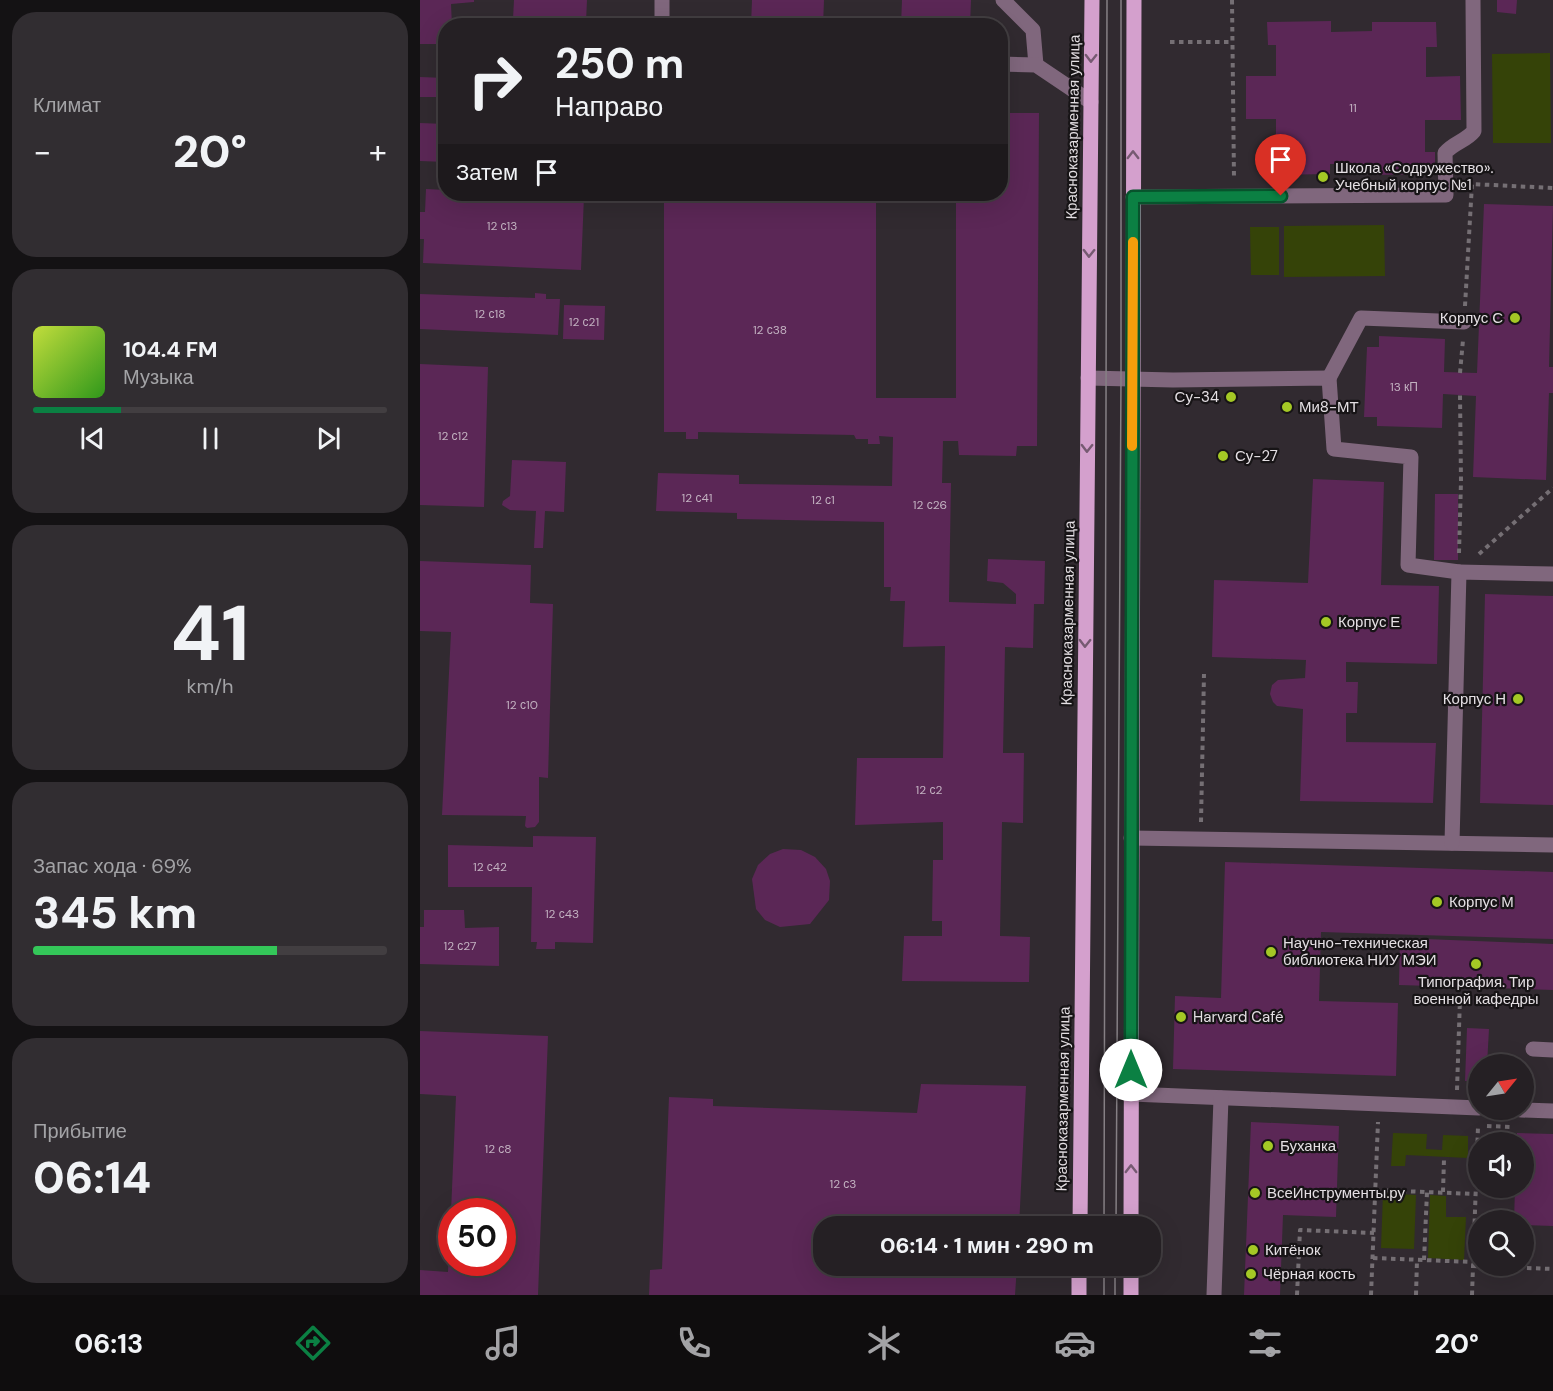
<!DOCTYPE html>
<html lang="ru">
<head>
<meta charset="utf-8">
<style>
	:root { --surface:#252024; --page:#312d31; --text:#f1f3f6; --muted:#a3a3a6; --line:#423e41; --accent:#0b8043 }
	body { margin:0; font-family:"DM Sans",sans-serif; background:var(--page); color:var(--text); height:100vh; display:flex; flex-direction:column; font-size:22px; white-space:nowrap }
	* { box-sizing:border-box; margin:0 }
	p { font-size:20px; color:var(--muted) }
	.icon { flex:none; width:33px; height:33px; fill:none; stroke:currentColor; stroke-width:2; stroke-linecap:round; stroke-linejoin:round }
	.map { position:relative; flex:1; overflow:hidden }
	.side { display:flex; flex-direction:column; gap:12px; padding:12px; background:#141214; width:420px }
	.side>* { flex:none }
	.guide { position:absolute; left:18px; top:18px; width:570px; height:183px; border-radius:24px; box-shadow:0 6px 24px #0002,0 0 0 2px var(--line); background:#252024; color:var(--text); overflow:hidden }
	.needle { width:39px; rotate:60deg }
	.controls { position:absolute; left:1048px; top:1054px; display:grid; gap:12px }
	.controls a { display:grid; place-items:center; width:66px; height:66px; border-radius:50%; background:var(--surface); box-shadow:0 6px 24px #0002,0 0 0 2px var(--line); font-size:30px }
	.speed { position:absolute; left:18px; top:1198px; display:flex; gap:12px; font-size:30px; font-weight:700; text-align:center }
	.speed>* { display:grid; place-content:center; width:78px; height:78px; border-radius:50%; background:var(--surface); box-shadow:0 6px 24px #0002,0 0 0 2px var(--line); line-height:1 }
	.speed .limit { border:9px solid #d22; background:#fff; color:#111 }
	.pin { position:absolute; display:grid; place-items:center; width:51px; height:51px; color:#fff; margin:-62px -26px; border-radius:50% 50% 50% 0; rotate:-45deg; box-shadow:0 0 6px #0007 }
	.pin .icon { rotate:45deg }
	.me { position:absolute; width:66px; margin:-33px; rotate:0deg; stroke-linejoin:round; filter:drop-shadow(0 0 4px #0008) }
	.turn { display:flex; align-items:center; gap:21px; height:126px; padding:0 18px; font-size:27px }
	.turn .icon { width:78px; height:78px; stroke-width:2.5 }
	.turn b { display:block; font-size:42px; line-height:51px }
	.then { display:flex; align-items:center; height:57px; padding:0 18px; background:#0003; gap:12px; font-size:22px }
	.big { font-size:45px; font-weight:800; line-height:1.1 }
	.side .tile { flex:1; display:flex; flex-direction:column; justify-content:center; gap:9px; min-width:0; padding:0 21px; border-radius:24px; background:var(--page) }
	.side .dial { align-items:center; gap:0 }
	.dial b { font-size:78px; line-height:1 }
	.song { display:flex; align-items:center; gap:18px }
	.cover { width:72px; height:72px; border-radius:9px; background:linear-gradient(135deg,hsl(70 70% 55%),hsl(110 70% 35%)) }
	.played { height:6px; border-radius:3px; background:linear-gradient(90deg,var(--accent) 25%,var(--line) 25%) }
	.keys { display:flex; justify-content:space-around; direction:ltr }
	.heat { display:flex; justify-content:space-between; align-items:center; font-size:33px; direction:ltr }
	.charge { height:9px; border-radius:4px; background:linear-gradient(90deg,#34c759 69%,var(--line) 0) }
	.trip { position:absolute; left:393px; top:1216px; width:348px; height:60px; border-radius:24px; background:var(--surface); box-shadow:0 6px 24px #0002,0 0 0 2px var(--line); font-weight:800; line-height:60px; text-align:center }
	.tabs { display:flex; height:96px; justify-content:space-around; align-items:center; background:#0f0d0e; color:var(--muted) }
	.tabs .icon { width:42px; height:42px }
	.tabs .current { color:var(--accent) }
	.tabs b { font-size:27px; color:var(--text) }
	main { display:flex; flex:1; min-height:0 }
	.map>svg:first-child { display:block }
	.green { fill:#354308 }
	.building { fill:#5b2756 }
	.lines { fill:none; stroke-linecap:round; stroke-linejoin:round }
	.path { stroke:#756f74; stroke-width:4; stroke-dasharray:4.5 4.5; stroke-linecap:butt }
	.minor { stroke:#80677d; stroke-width:15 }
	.major { stroke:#d4a0cd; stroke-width:15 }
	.tram { stroke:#868085; stroke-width:1.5 }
	.oneway { stroke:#765a72 }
	.route-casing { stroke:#07532c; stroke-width:15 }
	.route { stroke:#0b8043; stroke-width:10 }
	.slow { stroke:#f59e0b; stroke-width:10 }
	.poi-dot { fill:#a4c825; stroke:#171416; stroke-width:2 }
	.labels { text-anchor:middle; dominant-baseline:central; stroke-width:4.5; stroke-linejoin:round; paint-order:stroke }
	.number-label { font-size:12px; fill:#c2b1c0 }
	.street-label { font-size:15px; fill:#e4dfe3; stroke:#171416 }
	.poi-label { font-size:15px; fill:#e4dfe3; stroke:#171416; text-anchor:start }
</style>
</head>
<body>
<main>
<section class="side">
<div class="tile"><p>Климат</p>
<div class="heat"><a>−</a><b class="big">20°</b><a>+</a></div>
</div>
<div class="tile">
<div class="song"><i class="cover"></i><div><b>104.4 FM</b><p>Музыка</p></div></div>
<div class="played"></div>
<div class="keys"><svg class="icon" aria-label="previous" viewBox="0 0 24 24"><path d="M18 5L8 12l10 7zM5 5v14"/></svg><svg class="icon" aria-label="pause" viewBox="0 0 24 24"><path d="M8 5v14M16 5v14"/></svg><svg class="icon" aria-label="next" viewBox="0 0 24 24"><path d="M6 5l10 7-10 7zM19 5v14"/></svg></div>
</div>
<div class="tile dial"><b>41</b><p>km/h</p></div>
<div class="tile"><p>Запас хода · 69%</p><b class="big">345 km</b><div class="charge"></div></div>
<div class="tile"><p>Прибытие</p><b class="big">06:14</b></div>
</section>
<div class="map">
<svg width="1133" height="1295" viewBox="0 0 1133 1295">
	<rect width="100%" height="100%" fill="#312a30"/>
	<g class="green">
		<path d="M1130,53L1131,143H1073L1072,54Z"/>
		<path d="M964,225L965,276L864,277V226Z"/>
		<path d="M830,227H859V275H831Z"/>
		<path d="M973,1133L1007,1134L1006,1149L1022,1150L1023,1135L1048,1136V1158L986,1155L985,1166H971Z"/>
		<path d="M963,1193L996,1195L994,1249L961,1248Z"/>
		<path d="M1010,1195L1026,1196V1217H1046L1044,1260L1008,1258Z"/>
	</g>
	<g class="building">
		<path d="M0,0H54V2L31,4L32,26H26V44H0Z"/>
		<path d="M94,0H167L166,22L93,19Z"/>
		<path d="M332,0H404L403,26H331Z"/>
		<path d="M482,0H551L550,26H481Z"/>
		<path d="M1077,0H1097L1096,14L1077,12Z"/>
		<path d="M911,21V32L952,31V22H1016L1017,47H1006V77L1040,76L1041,120H1005V152H1015V174L953,175V164H910V174L846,175L845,152H856V119H826V76H856V45H848L847,22Z"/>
		<path d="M0,77L26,78V97H0Z"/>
		<path d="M580,113H619L617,446H597L596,456L539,455L538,441H523L522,483H531L529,602L596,604V594L583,583L567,581L568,559L625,561L624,604H614L613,648L585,647L583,753H604L603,823L582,822L580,936L610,937L609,982L482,981L484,936H522V921H512L513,860H523V822L435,825L437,758H523L525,646L483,647L485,601H470L471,587H464V522L317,519V513L236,511L238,473L319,475V484L472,486L473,437L459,436L460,444H448V439H436L434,435L278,432V439H266V432H244V194H456V398H536V202L518,201V194H580Z"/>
		<path d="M0,123L26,124V162L0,161Z"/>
		<path d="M6,189L26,190V194L164,196L161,270L3,263L4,239H0V212H5Z"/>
		<path d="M1064,204L1133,206L1129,367H1133V393H1129L1126,480L1053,477L1056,396L1023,394L1022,428L957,426V417H944L947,347H959V336L1025,339L1024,372L1057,373Z"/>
		<path d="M115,293L126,294V299H140L138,335L0,329V294L115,298Z"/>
		<path d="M144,305L185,306L184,340L143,339Z"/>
		<path d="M0,364L68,367L64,507L0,505Z"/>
		<path d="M92,460L146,462L144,512L125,511L123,548H114L116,511L90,510L82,505L83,501L90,496Z"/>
		<path d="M893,479L964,482L961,585L1019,586L1017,664L926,662V682H938L937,713H926V742L1016,743L1013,803L880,801L883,709L857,706L853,702L850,694L852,685L858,680L885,678L886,660L792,657L794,580L888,583Z"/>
		<path d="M1015,494H1038V560H1014Z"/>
		<path d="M0,561L111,565L110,603L133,604L128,778L119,777V822L115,827L107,828L105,826L106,816L22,815L31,632L0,631Z"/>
		<path d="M1065,594L1133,596V805L1060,803Z"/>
		<path d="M113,836L176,837L173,943L135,942V949H116L117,942H111L112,887H28V845L113,847Z"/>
		<path d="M363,849L381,850L395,857L406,869L410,881L409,900L390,924L360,927L345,920L336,909L332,879L338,865L350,854Z"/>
		<path d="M805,862L1133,872V939L901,932L899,1001L978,1003L976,1076L753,1069L755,996L801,998Z"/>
		<path d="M4,910H44L45,928L79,927V966L0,964V927H4Z"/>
		<path d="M980,938L1133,944V990L979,985Z"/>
		<path d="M1047,1028L1069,1029L1067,1065H1059V1081H1045Z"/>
		<path d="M0,1031L128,1036L118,1295H0V1270L28,1272L30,1232L32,1233V1263H82V1212H31L36,1096L0,1094Z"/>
		<path d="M501,1084L606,1086L599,1227H404V1266H597L595,1295H229L230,1270L242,1269L249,1097L293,1099V1106L497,1113Z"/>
		<path d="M831,1122L919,1126L916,1217L863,1215L860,1295H824Z"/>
		<path d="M1097,1133L1133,1134V1226L1104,1225V1221H1094L1095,1188H1104V1143H1097Z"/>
	</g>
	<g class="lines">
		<g class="path">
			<path d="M812,0L814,179"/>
			<path d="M750,42H813"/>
			<path d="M1045,306L1052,184L1133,188"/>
			<path d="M1040,373L1043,340"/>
			<path d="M1039,553L1041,481L1040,395"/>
			<path d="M1059,554L1133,488"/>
			<path d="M781,822L784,674"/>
			<path d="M1037,1090L1040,998"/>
			<path d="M1067,1126L1092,1127"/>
			<path d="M955,1190L1056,1194"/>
			<path d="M1023,1192L1024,1159"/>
			<path d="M953,1258L1053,1262"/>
			<path d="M1004,1260L1007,1192"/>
			<path d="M1053,1266L1133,1269"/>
			<path d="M877,1295L880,1230L954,1233"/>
			<path d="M951,1295L958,1122"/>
			<path d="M996,1295L997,1260"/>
			<path d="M1052,1295L1058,1127"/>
		</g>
		<g class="minor">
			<path d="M583,0L613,30L616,65"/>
			<path d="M242,26V0"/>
			<path d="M580,64L616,65L671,102"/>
			<path d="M713,197L1026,195L1025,153C1033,143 1046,141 1054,131L1053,0"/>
			<path d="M668,378L753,380L909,378L914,449L991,457L988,565L1039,572"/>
			<path d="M909,378L941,318L1044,322"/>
			<path d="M711,838L1133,845"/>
			<path d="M1032,843L1039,572L1133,574"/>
			<path d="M1113,1049L1133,1050"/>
			<path d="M711,1094L1059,1108"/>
			<path d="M1101,1110L1133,1111"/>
			<path d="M794,1295L801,1098"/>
		</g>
		<g class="major">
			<path d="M660,1227L672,0"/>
			<path d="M711,1227L714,0"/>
			<path d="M711,1266V1295"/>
			<path d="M659,1295V1266"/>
		</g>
		<g class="tram">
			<path d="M684,1227L687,0"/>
			<path d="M696,1227L701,378V0"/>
			<path d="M684,1295V1266"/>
			<path d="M695,1295V1266"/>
		</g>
	</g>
	<defs><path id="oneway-chevron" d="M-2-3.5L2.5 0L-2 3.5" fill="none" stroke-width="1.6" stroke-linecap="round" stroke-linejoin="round" transform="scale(1.5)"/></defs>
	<g class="oneway">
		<use href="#oneway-chevron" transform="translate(671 58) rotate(91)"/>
		<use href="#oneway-chevron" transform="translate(713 155) rotate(-90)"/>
		<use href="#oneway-chevron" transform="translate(669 253) rotate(91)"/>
		<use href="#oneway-chevron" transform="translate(667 448) rotate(91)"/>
		<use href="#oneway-chevron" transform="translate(665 643) rotate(91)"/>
		<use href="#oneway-chevron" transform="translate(711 1169) rotate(-90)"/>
	</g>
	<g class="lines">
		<g class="route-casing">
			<path id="route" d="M711,1070L713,197L861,196"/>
		</g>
		<use href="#route" class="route"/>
		<path class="slow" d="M712,446L713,242"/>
	</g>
	<g class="poi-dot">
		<circle cx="903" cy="177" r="6"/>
		<circle cx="1095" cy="318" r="6"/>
		<circle cx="811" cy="397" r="6"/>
		<circle cx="867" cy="407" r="6"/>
		<circle cx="803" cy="456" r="6"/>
		<circle cx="906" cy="622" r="6"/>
		<circle cx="1098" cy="699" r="6"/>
		<circle cx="1017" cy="902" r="6"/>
		<circle cx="851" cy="952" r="6"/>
		<circle cx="1056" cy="964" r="6"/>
		<circle cx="761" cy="1017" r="6"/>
		<circle cx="848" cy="1146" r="6"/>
		<circle cx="835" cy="1193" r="6"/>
		<circle cx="833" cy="1250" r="6"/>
		<circle cx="831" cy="1274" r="6"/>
	</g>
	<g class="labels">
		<g class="number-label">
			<text x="933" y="108">11</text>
			<text x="82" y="226">12 с13</text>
			<text x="70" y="314">12 с18</text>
			<text x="164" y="322">12 с21</text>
			<text x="350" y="330">12 с38</text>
			<text x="984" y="387">13 кП</text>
			<text x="33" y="436">12 с12</text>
			<text x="277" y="498">12 с41</text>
			<text x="403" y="500">12 с1</text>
			<text x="510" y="505">12 с26</text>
			<text x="102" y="705">12 с10</text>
			<text x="509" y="790">12 с2</text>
			<text x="70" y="867">12 с42</text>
			<text x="142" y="914">12 с43</text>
			<text x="40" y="946">12 с27</text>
			<text x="78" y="1149">12 с8</text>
			<text x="423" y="1184">12 с3</text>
		</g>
		<g class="street-label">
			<text transform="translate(653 127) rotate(-89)">Красноказарменная улица</text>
			<text transform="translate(648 613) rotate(-89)">Красноказарменная улица</text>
			<text transform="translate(643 1099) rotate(-89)">Красноказарменная улица</text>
		</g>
		<g class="poi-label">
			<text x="915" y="168">Школа «Содружество».<tspan x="915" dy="17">Учебный корпус №1</tspan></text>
			<text x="1083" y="318" text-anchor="end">Корпус С</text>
			<text x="799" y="397" text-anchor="end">Су-34</text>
			<text x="879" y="407">Ми8-МТ</text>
			<text x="815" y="456">Су-27</text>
			<text x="918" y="622">Корпус Е</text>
			<text x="1086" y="699" text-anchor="end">Корпус Н</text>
			<text x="1029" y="902">Корпус М</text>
			<text x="863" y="943">Научно-техническая<tspan x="863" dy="17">библиотека НИУ МЭИ</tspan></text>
			<text x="1056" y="982" text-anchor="middle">Типография. Тир<tspan x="1056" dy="17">военной кафедры</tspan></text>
			<text x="773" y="1017">Harvard Café</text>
			<text x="860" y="1146">Буханка</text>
			<text x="847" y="1193">ВсеИнструменты.ру</text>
			<text x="845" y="1250">Китёнок</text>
			<text x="843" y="1274">Чёрная кость</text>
		</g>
	</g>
</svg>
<div class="controls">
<a><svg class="needle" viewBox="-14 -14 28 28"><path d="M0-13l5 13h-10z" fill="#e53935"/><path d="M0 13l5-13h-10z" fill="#a3a3a6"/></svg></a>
<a><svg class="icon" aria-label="sound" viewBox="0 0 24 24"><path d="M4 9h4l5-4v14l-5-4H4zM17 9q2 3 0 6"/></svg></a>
<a><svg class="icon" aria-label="search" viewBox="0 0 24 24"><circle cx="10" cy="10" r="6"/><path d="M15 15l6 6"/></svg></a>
</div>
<div class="speed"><div class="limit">50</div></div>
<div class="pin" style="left:861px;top:196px;background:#d93025"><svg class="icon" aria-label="arrive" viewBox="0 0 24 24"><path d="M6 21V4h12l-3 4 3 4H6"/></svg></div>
<svg class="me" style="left:711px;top:1070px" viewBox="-20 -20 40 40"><circle r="19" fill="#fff"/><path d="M0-13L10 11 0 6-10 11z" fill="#0b8043"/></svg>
<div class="trip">06:14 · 1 мин · 290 m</div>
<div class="guide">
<div class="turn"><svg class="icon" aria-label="right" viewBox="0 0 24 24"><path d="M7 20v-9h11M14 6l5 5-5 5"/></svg><div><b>250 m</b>Направо</div></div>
<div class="then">Затем<svg class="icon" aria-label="arrive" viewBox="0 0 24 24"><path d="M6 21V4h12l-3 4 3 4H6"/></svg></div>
</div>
</div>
</main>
<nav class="tabs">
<b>06:13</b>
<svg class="icon current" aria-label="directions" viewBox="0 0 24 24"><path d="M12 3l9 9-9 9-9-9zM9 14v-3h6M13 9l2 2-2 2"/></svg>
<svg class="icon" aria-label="music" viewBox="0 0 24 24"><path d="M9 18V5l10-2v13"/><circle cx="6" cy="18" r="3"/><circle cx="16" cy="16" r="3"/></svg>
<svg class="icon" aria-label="phone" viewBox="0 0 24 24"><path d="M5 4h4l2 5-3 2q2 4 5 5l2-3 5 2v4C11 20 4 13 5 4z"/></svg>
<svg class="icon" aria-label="climate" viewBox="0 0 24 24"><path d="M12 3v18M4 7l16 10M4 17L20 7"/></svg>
<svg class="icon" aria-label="car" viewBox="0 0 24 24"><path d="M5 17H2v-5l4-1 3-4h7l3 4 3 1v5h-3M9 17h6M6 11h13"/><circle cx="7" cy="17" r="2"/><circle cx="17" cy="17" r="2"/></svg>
<svg class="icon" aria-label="filters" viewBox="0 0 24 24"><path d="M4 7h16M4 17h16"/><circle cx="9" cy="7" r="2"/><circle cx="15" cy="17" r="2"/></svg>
<b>20°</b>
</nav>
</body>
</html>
